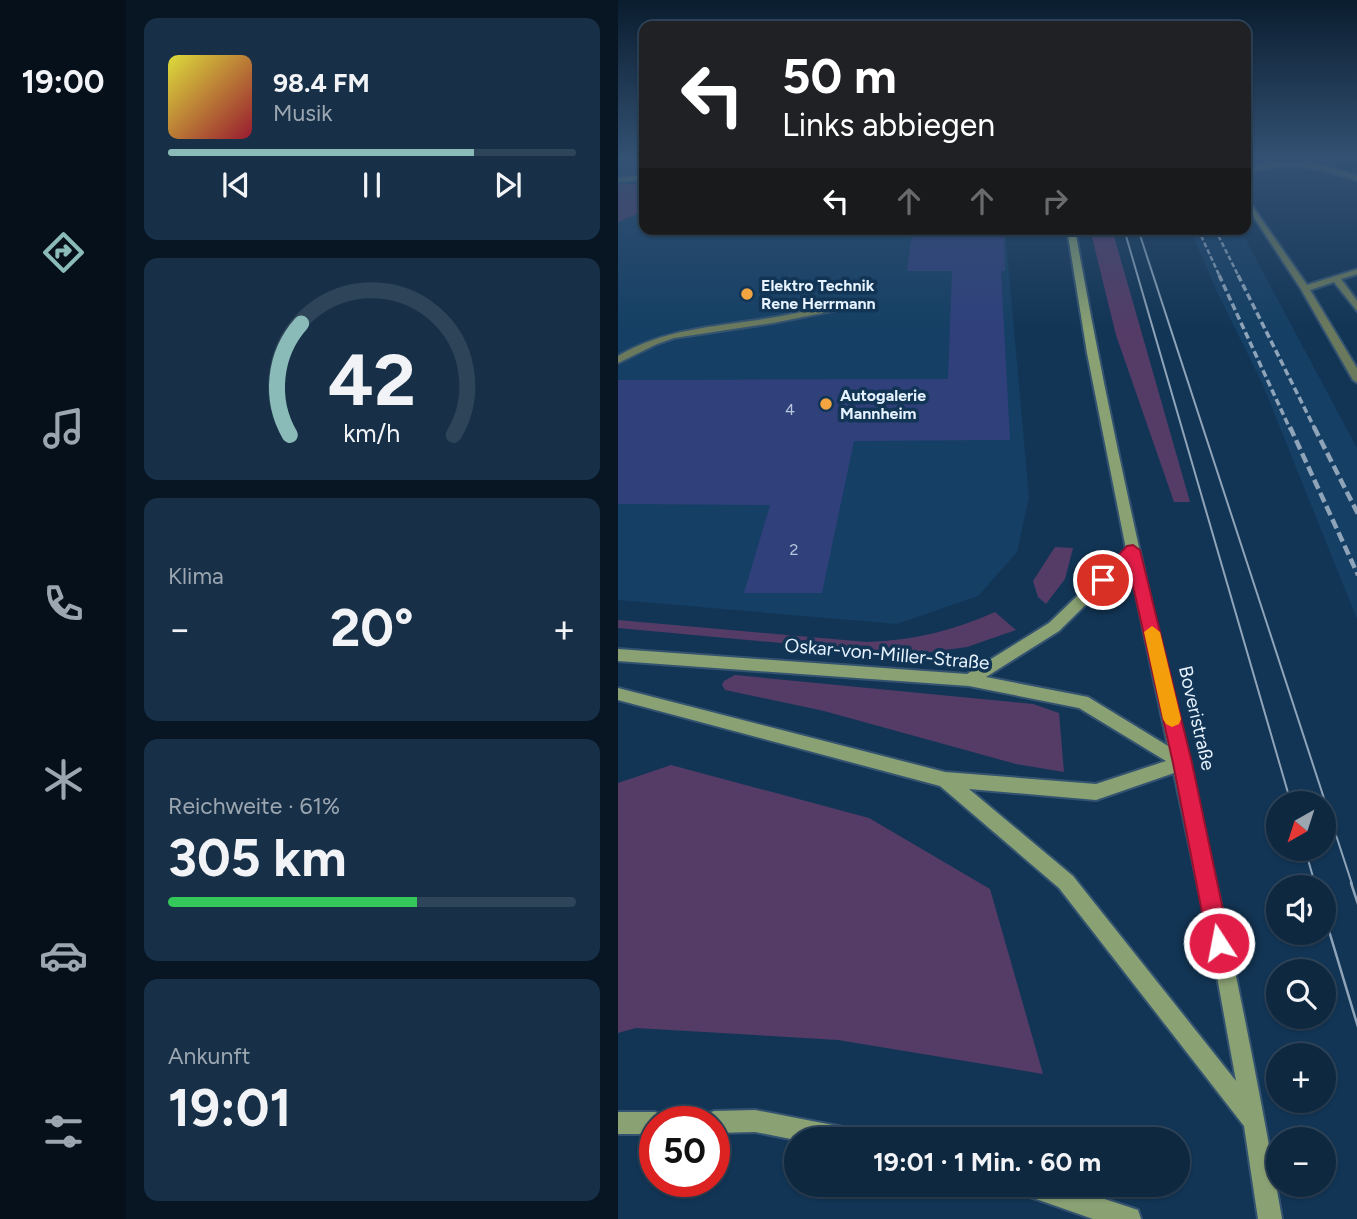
<!DOCTYPE html>
<html lang="de">
<head>
<meta charset="utf-8">
<style>
	:root { --surface:#0e2840; --page:#173047; --text:#f1f3f6; --muted:#9ba6b1; --line:#2e4459; --accent:#8bbbb9 }
	body { margin:0; font-family:Figtree,sans-serif; background:var(--page); color:var(--text); height:100vh; display:flex; flex-direction:column; font-size:26px; white-space:nowrap }
	* { box-sizing:border-box; margin:0 }
	p { font-size:23px; color:var(--muted) }
	.icon { flex:none; width:38px; height:38px; fill:none; stroke:currentColor; stroke-width:2; stroke-linecap:round; stroke-linejoin:round }
	.map { position:relative; flex:1; overflow:hidden }
	.panel { display:flex; flex-direction:column; gap:18px; padding:18px; background:#081623; width:492px }
	.panel>* { flex:none }
	.top-card { position:absolute; left:21px; top:21px; width:612px; height:214px; border-radius:14px; box-shadow:0 2px 5px #0004,0 0 0 2px var(--line); background:#202124; color:#fff; overflow:hidden }
	.needle { width:46px; rotate:219deg }
	.buttons { position:absolute; left:648px; top:791px; display:grid; gap:14px }
	.buttons a { display:grid; place-items:center; width:70px; height:70px; border-radius:50%; background:var(--surface); box-shadow:0 2px 5px #0004,0 0 0 2px var(--line); font-size:35px }
	.speed { position:absolute; left:21px; top:1106px; display:flex; gap:14px; font-size:35px; font-weight:700; text-align:center }
	.speed>* { display:grid; place-content:center; width:91px; height:91px; border-radius:50%; background:var(--surface); box-shadow:0 2px 5px #0004,0 0 0 2px var(--line); line-height:1 }
	.speed .limit { border:10px solid #d22; background:#fff; color:#111 }
	.pin { position:absolute; display:grid; place-items:center; width:60px; height:60px; color:#fff; margin:-30px; border:4px solid #fff; border-radius:50%; box-shadow:0 2px 7px #0007 }
	.me { position:absolute; width:77px; margin:-38px; rotate:349deg; stroke-linejoin:round; filter:drop-shadow(0 0 5px #0008) }
	.turn { display:flex; align-items:center; gap:24px; height:147px; padding:0 28px; font-size:32px }
	.turn .icon { width:91px; height:91px; stroke-width:2.5 }
	.turn b { display:block; font-size:49px; line-height:60px }
	.lanes { display:flex; align-items:center; height:66px; padding:0 28px; background:#0003; justify-content:center; gap:35px; direction:ltr }
	.lanes .off { opacity:.35 }
	.big { font-size:52px; font-weight:700; line-height:1.1 }
	.panel .widget { flex:1; display:flex; flex-direction:column; justify-content:center; gap:10px; min-width:0; padding:0 24px; border-radius:14px; background:var(--page) }
	.panel .dial { align-items:center; gap:0 }
	.dial svg { height:182px; overflow:visible; fill:none; stroke:var(--line); stroke-width:7; stroke-linecap:round; text-anchor:middle }
	.dial text { fill:var(--text); stroke:none }
	.song { display:flex; align-items:center; gap:21px }
	.cover { width:84px; height:84px; border-radius:10px; background:linear-gradient(135deg,hsl(60 70% 55%),hsl(350 70% 35%)) }
	.played { height:7px; border-radius:4px; background:linear-gradient(90deg,var(--accent) 75%,var(--line) 75%) }
	.keys { display:flex; justify-content:space-around; direction:ltr }
	.heat { display:flex; justify-content:space-between; align-items:center; font-size:38px; direction:ltr }
	.charge { height:10px; border-radius:5px; background:linear-gradient(90deg,#34c759 61%,var(--line) 0) }
	.trip { position:absolute; left:166px; top:1127px; width:406px; height:70px; border-radius:35px; background:var(--surface); box-shadow:0 2px 5px #0004,0 0 0 2px var(--line); font-weight:700; line-height:70px; text-align:center }
	main { display:flex; flex:1; min-height:0 }
	.dock { display:flex; flex-direction:column; width:126px; justify-content:space-around; align-items:center; background:#06101a; color:var(--muted) }
	.dock .icon { width:49px; height:49px }
	.dock .selected { color:var(--accent) }
	.dock b { font-size:32px; color:var(--text) }
	.map>svg:first-child { display:block }
	.built { fill:#153f64 }
	.green { fill:#543c67 }
	.building { fill:#2f407b }
	.lines { fill:none; stroke-linecap:round; stroke-linejoin:round }
	.service-casing { stroke:#345370; stroke-width:4 }
	.minor-casing { stroke:#345370; stroke-width:4 }
	.secondary-casing { stroke:#345370; stroke-width:4 }
	.service { fill:#6b7a5d; fill-rule:evenodd }
	.minor { fill:#6b7a5d; fill-rule:evenodd }
	.secondary { fill:#8aa173; fill-rule:evenodd }
	.tram-far1 { stroke:#8fa4b9; stroke-width:2 }
	.tram { stroke:#8fa4b9; stroke-width:2.5 }
	.rail-far2 { stroke:#8fa4b9; stroke-width:2.5; stroke-dasharray:5 2.5; stroke-linecap:butt }
	.rail-far1 { stroke:#8fa4b9; stroke-width:3.5; stroke-dasharray:7 3.5; stroke-linecap:butt }
	.rail { stroke:#8fa4b9; stroke-width:4.5; stroke-dasharray:10 4.5; stroke-linecap:butt }
	.route { fill:#e11d48; stroke:#92132f; stroke-width:2 }
	.slow { fill:#f59e0b }
	.poi-dot { fill:#f2a541; stroke:#123555; stroke-width:2.5 }
	.labels { text-anchor:middle; dominant-baseline:central; stroke-width:7; stroke-linejoin:round; paint-order:stroke }
	.far-poi-label { font-size:16px; font-weight:bold; fill:#e6f2fe; stroke:#123555; text-anchor:start }
	.number-label { font-size:16px; fill:#b8c6dd }
	.street-label { font-size:19px; fill:#e6f2fe; stroke:#123555 }
</style>
</head>
<body>
<main>
<nav class="dock">
<b>19:00</b>
<svg class="icon selected" aria-label="directions" viewBox="0 0 24 24"><path d="M12 3l9 9-9 9-9-9zM9 14v-3h6M13 9l2 2-2 2"/></svg>
<svg class="icon" aria-label="music" viewBox="0 0 24 24"><path d="M9 18V5l10-2v13"/><circle cx="6" cy="18" r="3"/><circle cx="16" cy="16" r="3"/></svg>
<svg class="icon" aria-label="phone" viewBox="0 0 24 24"><path d="M5 4h4l2 5-3 2q2 4 5 5l2-3 5 2v4C11 20 4 13 5 4z"/></svg>
<svg class="icon" aria-label="climate" viewBox="0 0 24 24"><path d="M12 3v18M4 7l16 10M4 17L20 7"/></svg>
<svg class="icon" aria-label="car" viewBox="0 0 24 24"><path d="M5 17H2v-5l4-1 3-4h7l3 4 3 1v5h-3M9 17h6M6 11h13"/><circle cx="7" cy="17" r="2"/><circle cx="17" cy="17" r="2"/></svg>
<svg class="icon" aria-label="filters" viewBox="0 0 24 24"><path d="M4 7h16M4 17h16"/><circle cx="9" cy="7" r="2"/><circle cx="15" cy="17" r="2"/></svg>
</nav>
<section class="panel">
<div class="widget">
<div class="song"><i class="cover"></i><div><b>98.4 FM</b><p>Musik</p></div></div>
<div class="played"></div>
<div class="keys"><svg class="icon" aria-label="previous" viewBox="0 0 24 24"><path d="M18 5L8 12l10 7zM5 5v14"/></svg><svg class="icon" aria-label="pause" viewBox="0 0 24 24"><path d="M8 5v14M16 5v14"/></svg><svg class="icon" aria-label="next" viewBox="0 0 24 24"><path d="M6 5l10 7-10 7zM19 5v14"/></svg></div>
</div>
<div class="widget dial"><svg viewBox="0 0 100 80">
<path d="M14 69A42 42 0 1 1 86 69"/>
<path d="M14 69A42 42 0 0 1 19 20" stroke="#8bbbb9"/>
<text x="50" y="56" font-size="32" font-weight="700">42</text>
<text x="50" y="72" font-size="11">km/h</text>
</svg></div>
<div class="widget"><p>Klima</p>
<div class="heat"><a>−</a><b class="big">20°</b><a>+</a></div>
</div>
<div class="widget"><p>Reichweite · 61%</p><b class="big">305 km</b><div class="charge"></div></div>
<div class="widget"><p>Ankunft</p><b class="big">19:01</b></div>
</section>
<div class="map">
<svg width="740" height="1219" viewBox="0 0 740 1219">
	<rect width="100%" height="100%" fill="#123555"/>
	<g class="built">
		<path d="M0,160H26V229H387L411,497L399,552L360,596L279,624L0,600Z"/>
		<path d="M572,229H622L739,448V619L644,383L601,296Z"/>
	</g>
	<g class="green">
		<path d="M0,184H26V211L0,222Z"/>
		<path d="M472,229H494L572,502H556L498,335Z"/>
		<path d="M437,547L455,548L447,579L428,604L420,597L415,581Z"/>
		<path d="M377,612L398,630L349,647L291,655L0,628V620L249,642C298,640 333,631 377,612Z"/>
		<path d="M117,675L415,704L441,713L446,772L398,764L206,711L107,690L104,685L106,681Z"/>
		<path d="M53,765L251,818L372,889L425,1074L220,1040L18,1028L0,1033V783Z"/>
	</g>
	<path class="building" d="M295,229H386L387,271H383L392,440L236,441L204,593H126L152,505L0,504V380L330,379L334,271H289Z"/>
	<g class="lines">
		<g class="service-casing">
			<g id="service">
				<path d="M655,162L699,164L740,176V181C701,167 668,161 628,173V169Z"/>
				<path d="M26,175V179L0,182V178Z"/>
				<path d="M628,197L689,285L740,269V274L723,279L740,302V312L716,282L692,290L740,370V383L735,380L683,289L628,205Z"/>
			</g>
		</g>
		<g class="minor-casing">
			<path id="minor" d="M221,304L224,305V309L155,323L56,338L39,344L0,363V356C46,329 95,327 146,319C171,315 196,309 221,304Z"/>
		</g>
		<g class="secondary-casing">
			<g id="secondary">
				<path d="M449,229H457C488,407 528,581 569,757L573,763L572,767C607,917 638,1067 664,1219H640L626,1126L441,888L322,786L0,700V688L327,772L478,784L548,761L461,708L351,686L0,661V649L349,674L431,623L508,549L469,353ZM511,562L550,746L470,697L368,677L441,631ZM556,773L598,971L618,1081L455,876L351,789L478,800Z"/>
				<path d="M137,1110L230,1128L238,1131L241,1139L178,1140L137,1132L96,1133V1122H85L88,1114L96,1111Z"/>
				<path d="M0,1112H37L45,1115L48,1122H37V1134H0Z"/>
				<path d="M397,1185H444L520,1210L523,1219H475L401,1193Z"/>
			</g>
		</g>
		<use href="#service" class="service"/>
		<use href="#minor" class="minor"/>
		<use href="#secondary" class="secondary"/>
		<g class="tram-far1">
			<path d="M506,229L673,803"/>
			<path d="M520,229L734,884"/>
			<path d="M687,849L697,884"/>
		</g>
		<g class="tram">
			<path d="M697,883L698,887"/>
			<path d="M733,883L740,904"/>
			<path d="M705,911L740,1027"/>
		</g>
		<g class="rail-far2">
			<path d="M580,229L602,277"/>
			<path d="M597,229L621,277"/>
		</g>
		<g class="rail-far1">
			<path d="M601,275L672,429"/>
			<path d="M620,275L697,429"/>
		</g>
		<g class="rail">
			<path d="M672,427L740,575"/>
			<path d="M696,427L740,514"/>
		</g>
	</g>
	<linearGradient id="sky" x2="0" y2="1"><stop stop-color="#0a1d2f"/><stop offset="0.48" stop-color="#335173"/><stop offset="1" stop-color="#335173" stop-opacity="0"/></linearGradient>
	<rect width="740" height="330" fill="url(#sky)"/>
	<path class="route" d="M515,545L522,550L574,763L612,943L609,950L601,954L593,950L590,943L555,763L510,564L490,584L485,586L477,580L509,546Z"/>
	<path class="slow" d="M534,626L542,632L563,719L561,724L554,727L548,724L545,719L526,632Z"/>
	<g class="poi-dot">
		<circle cx="129" cy="294" r="7"/>
		<circle cx="208" cy="404" r="7"/>
	</g>
	<g class="labels">
		<g class="far-poi-label">
			<text x="143" y="285">Elektro Technik<tspan x="143" dy="18">Rene Herrmann</tspan></text>
			<text x="222" y="395">Autogalerie<tspan x="222" dy="18">Mannheim</tspan></text>
		</g>
		<g class="number-label">
			<text x="172" y="409">4</text>
			<text x="176" y="549">2</text>
		</g>
		<g class="street-label">
			<text transform="translate(269 654) rotate(5)">Oskar-von-Miller-Straße</text>
			<text transform="translate(579 718) rotate(77)">Boveristraße</text>
		</g>
	</g>
</svg>
<div class="buttons">
<a><svg class="needle" viewBox="-14 -14 28 28"><path d="M0-13l5 13h-10z" fill="#e53935"/><path d="M0 13l5-13h-10z" fill="#9ba6b1"/></svg></a>
<a><svg class="icon" aria-label="sound" viewBox="0 0 24 24"><path d="M4 9h4l5-4v14l-5-4H4zM17 9q2 3 0 6"/></svg></a>
<a><svg class="icon" aria-label="search" viewBox="0 0 24 24"><circle cx="10" cy="10" r="6"/><path d="M15 15l6 6"/></svg></a>
<a>+</a>
<a>−</a>
</div>
<div class="speed"><div class="limit">50</div></div>
<div class="pin" style="left:485px;top:580px;background:#d93025"><svg class="icon" aria-label="arrive" viewBox="0 0 24 24"><path d="M6 21V4h12l-3 4 3 4H6"/></svg></div>
<svg class="me" style="left:601px;top:943px" viewBox="-20 -20 40 40"><circle r="17" fill="#e11d48" stroke="#fff" stroke-width="3"/><path d="M0-11L8 9 0 5-8 9z" fill="#fff"/></svg>
<div class="trip">19:01 · 1 Min. · 60 m</div>
<div class="top-card">
<div class="turn"><svg class="icon" aria-label="left" viewBox="0 0 24 24"><path d="M17 20v-9H6M10 6l-5 5 5 5"/></svg><div><b>50 m</b>Links abbiegen</div></div>
<div class="lanes"><svg class="icon" aria-label="left" viewBox="0 0 24 24"><path d="M17 20v-9H6M10 6l-5 5 5 5"/></svg><svg class="icon off" aria-label="ahead" viewBox="0 0 24 24"><path d="M12 20V5M6 11l6-6 6 6"/></svg><svg class="icon off" aria-label="ahead" viewBox="0 0 24 24"><path d="M12 20V5M6 11l6-6 6 6"/></svg><svg class="icon off" aria-label="right" viewBox="0 0 24 24"><path d="M7 20v-9h11M14 6l5 5-5 5"/></svg></div>
</div>
</div>
</main>
</body>
</html>
